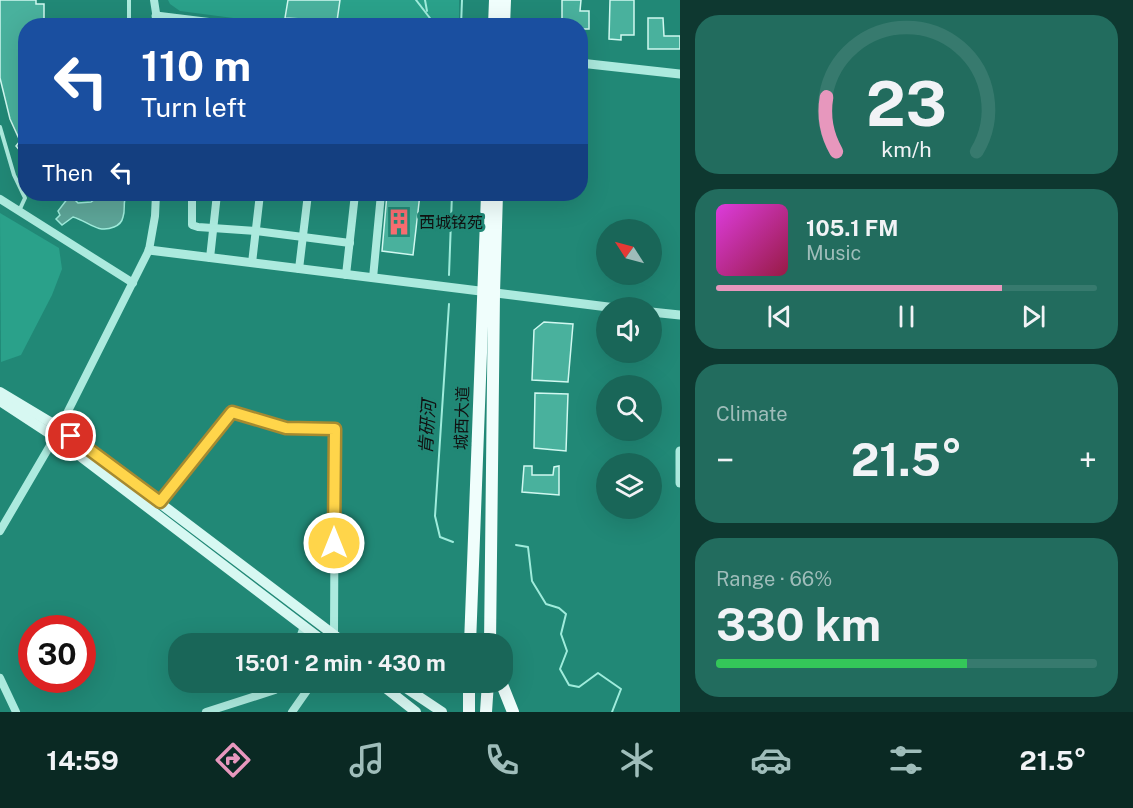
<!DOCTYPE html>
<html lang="en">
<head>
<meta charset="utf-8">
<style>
	:root { --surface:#196658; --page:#226c5e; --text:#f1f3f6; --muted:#9fbdba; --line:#377a6e; --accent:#e797bd }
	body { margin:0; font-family:"Public Sans","Noto Sans SC",sans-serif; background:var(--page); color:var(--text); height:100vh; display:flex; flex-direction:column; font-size:22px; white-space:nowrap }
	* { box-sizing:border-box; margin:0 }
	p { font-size:20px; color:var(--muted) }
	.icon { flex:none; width:33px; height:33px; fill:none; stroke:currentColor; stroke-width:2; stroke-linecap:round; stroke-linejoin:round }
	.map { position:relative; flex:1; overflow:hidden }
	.details { display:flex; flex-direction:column; gap:15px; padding:15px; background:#0e3830; width:453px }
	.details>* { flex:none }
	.top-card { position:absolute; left:18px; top:18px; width:570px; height:183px; border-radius:24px; box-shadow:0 6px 24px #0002; background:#1a4fa0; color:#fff; overflow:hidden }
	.needle { width:39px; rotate:306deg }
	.tools { position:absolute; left:596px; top:219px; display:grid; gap:12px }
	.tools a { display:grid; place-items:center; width:66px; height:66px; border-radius:50%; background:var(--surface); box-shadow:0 6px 24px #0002; font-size:30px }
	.speed { position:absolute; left:18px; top:615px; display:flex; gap:12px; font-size:30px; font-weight:700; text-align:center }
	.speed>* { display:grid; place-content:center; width:78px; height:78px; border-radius:50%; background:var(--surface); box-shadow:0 6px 24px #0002; line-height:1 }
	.speed .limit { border:9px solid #d22; background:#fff; color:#111 }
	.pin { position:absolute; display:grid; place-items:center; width:51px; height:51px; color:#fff; margin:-26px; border:3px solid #fff; border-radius:50%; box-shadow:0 2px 6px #0007 }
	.me { position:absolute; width:66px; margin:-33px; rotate:0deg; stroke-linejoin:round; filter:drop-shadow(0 0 4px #0008) }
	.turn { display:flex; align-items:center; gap:21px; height:126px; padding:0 24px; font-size:27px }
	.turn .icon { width:78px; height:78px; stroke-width:2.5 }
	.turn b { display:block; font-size:42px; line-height:51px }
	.then { display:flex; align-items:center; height:57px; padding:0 24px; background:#0003; gap:12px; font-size:22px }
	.big { font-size:45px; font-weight:700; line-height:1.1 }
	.details .card { flex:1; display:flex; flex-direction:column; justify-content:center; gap:9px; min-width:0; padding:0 21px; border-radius:24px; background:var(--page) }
	.details .dial { align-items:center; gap:0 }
	.dial svg { height:156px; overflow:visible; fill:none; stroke:var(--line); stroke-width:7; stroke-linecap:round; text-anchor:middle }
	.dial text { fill:var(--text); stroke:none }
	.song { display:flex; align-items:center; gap:18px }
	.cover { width:72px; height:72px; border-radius:9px; background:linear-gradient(135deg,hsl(300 70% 55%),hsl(340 70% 35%)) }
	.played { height:6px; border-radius:3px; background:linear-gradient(90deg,var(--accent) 75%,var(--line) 75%) }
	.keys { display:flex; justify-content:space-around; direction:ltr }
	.heat { display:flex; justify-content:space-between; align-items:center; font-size:33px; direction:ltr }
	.charge { height:9px; border-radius:4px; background:linear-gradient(90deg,#34c759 66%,var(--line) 0) }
	.trip { position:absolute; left:168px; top:633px; width:345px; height:60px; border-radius:24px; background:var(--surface); box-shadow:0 6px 24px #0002; font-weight:700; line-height:60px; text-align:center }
	.tab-bar { display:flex; height:96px; justify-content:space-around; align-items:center; background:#0a2923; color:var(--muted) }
	.tab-bar .icon { width:42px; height:42px }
	.tab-bar .selected { color:var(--accent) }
	.tab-bar b { font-size:27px; color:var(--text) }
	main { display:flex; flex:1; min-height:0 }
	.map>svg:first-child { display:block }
	.green { fill:#2aa18a }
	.water { fill:#5da598; stroke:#9fecdc; stroke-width:1.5 }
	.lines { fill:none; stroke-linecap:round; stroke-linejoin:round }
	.stream { stroke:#9fecdc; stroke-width:2 }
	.building { fill:#49b19d; stroke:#d0f8f0; stroke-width:1.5 }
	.service { stroke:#aceade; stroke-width:4 }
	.minor { stroke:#aceade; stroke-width:8 }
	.tertiary { stroke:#aceade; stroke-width:9 }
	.secondary { stroke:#d7f8f2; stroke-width:10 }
	.primary { stroke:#f0fefc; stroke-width:12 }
	.route-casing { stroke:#a68a30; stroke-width:15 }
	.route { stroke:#ffd54a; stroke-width:10 }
	.labels { text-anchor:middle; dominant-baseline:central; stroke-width:6; stroke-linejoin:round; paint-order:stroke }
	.poi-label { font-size:16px; fill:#111; stroke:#218876; text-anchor:start }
	.street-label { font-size:16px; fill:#111; stroke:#218876 }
	.water-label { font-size:18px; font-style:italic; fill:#111; stroke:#218876 }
</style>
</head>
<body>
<main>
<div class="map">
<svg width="680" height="712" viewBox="0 0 680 712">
	<rect width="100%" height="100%" fill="#218876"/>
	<g class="green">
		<path d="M168,0H459V25H287L180,11L170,4Z"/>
		<path d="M0,213L59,248L62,269L52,295L21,355L1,362Z"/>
	</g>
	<path class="water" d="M102,194H127C122,202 126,208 123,217C122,222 119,225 114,227C97,234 88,221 73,217L62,225L56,219L60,215L58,211L68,198H73L78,203L91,202Z"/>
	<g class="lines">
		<g class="stream">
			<path d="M416,0L436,26"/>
			<path d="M425,0L427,11"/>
			<path d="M461,26L462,0"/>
			<path d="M449,275L452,194"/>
			<path d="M449,304L435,516L440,537L453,542"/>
			<path d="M516,545L528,547L532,581L546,604L559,608L566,614L561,634L567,651L560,669L569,685L579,687L598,673L621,689L612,712"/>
		</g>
	</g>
	<g class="building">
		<path d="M0,0H36V4H44V26H26V153L25,151L22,153L16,146L20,141L10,119L0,78Z"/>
		<path d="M288,0H340L337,21L285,18Z"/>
		<path d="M562,0H581L580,11H589V29H580V26H567L562,19Z"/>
		<path d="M610,0H634V35H621V40L609,39Z"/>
		<path d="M648,18H663L664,36H680V49H648Z"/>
		<path d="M387,194H420L413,255L382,251Z"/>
		<path d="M544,322L573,324L568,382L532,380L534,330Z"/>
		<path d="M535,393L568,394L566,451L534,448Z"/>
		<path d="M524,466H532V475H553L554,467L559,466V495L522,492Z"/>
	</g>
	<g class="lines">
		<g class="service">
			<path d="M129,0V26"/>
			<path d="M0,127L14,175L25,198L19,211"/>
		</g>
		<g class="minor">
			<path d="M154,0L158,26"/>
			<path d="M192,194V225L198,227L256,231L350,243"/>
			<path d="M0,199L133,283"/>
			<path d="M210,258L217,194"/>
			<path d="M252,263L260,194"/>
			<path d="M299,269L308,194"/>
			<path d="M346,275L355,194"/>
			<path d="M373,278L381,194"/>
			<path d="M160,503L232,412L286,428H335L334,634"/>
			<path d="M0,531L55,437L149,250L155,216L156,194"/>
			<path d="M298,644L304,626"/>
			<path d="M0,678L16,712"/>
			<path d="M206,712L275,690L285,682"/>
			<path d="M292,712L313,682"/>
		</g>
		<g class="tertiary">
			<path d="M156,16L237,26"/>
			<path d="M580,63L680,74"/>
			<path d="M149,250L616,308"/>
			<path d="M651,312L680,315"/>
			<path d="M680,451V483"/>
		</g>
		<g class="secondary">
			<path d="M0,392L60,428L82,444L346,644"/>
			<path d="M0,401L55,437L327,644"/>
			<path d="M378,682L416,712"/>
			<path d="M397,682L442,712"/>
		</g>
		<g class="primary">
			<path d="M494,26L495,0"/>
			<path d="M504,26L505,0"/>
			<path d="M470,644L487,194"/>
			<path d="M490,644L494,293L497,194"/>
			<path d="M501,682L513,712"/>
			<path d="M469,712V682"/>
			<path d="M486,712L488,682"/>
		</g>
	</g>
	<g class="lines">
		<g class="route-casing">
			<path id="route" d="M71,436L160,502L232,412L286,428L335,429L334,543"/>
		</g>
		<use href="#route" class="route"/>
	</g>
	<defs>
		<g id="building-bare" transform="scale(2.07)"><path d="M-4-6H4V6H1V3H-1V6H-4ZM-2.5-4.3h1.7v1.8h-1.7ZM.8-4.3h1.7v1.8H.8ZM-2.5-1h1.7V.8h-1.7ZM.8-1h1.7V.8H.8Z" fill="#f76d71" stroke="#218876" stroke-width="2.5" paint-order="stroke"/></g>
	</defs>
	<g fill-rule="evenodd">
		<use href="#building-bare" x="399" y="222"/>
	</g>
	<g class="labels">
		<g class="poi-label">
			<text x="419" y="222">西城铭苑</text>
		</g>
		<g class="street-label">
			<text transform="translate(462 418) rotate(-88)">城西大道</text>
		</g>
		<g class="water-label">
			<text transform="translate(427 427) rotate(-86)">肯研河</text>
		</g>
	</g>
</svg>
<div class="tools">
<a><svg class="needle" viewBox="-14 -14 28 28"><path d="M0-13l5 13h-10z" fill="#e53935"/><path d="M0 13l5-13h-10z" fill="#9fbdba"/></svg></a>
<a><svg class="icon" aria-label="sound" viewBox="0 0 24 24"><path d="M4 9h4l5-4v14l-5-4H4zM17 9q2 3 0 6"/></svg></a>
<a><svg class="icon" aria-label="search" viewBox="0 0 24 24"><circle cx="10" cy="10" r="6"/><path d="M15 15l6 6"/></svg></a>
<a><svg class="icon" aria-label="layers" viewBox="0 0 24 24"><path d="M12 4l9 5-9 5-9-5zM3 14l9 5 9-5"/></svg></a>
</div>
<div class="speed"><div class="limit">30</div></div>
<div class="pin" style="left:71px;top:436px;background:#d93025"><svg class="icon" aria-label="arrive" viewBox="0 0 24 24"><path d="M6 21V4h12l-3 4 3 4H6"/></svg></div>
<svg class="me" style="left:334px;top:543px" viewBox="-20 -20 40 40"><circle r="17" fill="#ffd54a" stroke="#fff" stroke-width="3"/><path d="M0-11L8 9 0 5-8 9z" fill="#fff"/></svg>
<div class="trip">15:01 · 2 min · 430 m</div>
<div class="top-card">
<div class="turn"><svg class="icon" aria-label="left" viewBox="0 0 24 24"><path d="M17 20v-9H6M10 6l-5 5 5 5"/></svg><div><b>110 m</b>Turn left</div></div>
<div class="then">Then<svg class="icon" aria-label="left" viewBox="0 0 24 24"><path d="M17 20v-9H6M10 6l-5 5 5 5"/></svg></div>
</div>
</div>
<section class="details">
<div class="card dial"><svg viewBox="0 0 100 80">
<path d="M14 69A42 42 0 1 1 86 69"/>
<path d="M14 69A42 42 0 0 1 9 41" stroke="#e797bd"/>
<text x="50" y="56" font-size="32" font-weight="700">23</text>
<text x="50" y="72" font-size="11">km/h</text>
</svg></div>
<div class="card">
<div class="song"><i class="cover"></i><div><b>105.1 FM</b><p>Music</p></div></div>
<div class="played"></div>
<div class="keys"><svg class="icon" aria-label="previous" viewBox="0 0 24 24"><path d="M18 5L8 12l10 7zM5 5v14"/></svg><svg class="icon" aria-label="pause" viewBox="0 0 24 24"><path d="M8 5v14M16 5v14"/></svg><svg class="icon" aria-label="next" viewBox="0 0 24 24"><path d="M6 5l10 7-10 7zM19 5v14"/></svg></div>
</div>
<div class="card"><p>Climate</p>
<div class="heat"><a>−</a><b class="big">21.5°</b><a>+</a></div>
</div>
<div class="card"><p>Range · 66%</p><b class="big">330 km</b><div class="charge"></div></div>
</section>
</main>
<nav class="tab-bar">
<b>14:59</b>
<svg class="icon selected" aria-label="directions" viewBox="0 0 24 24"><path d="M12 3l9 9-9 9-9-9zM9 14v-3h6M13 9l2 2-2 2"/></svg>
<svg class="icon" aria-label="music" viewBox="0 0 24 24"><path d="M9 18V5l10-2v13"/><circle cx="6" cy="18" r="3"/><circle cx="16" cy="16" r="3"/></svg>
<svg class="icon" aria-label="phone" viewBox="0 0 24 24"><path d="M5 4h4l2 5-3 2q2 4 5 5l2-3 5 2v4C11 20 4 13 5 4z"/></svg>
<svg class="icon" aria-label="climate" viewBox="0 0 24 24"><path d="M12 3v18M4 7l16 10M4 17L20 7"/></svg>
<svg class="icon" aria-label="car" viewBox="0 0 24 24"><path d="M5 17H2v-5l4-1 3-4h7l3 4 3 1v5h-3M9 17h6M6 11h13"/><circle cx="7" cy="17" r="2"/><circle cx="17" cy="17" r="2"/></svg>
<svg class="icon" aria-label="filters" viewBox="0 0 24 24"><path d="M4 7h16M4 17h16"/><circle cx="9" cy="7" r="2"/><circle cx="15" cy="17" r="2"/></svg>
<b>21.5°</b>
</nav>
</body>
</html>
